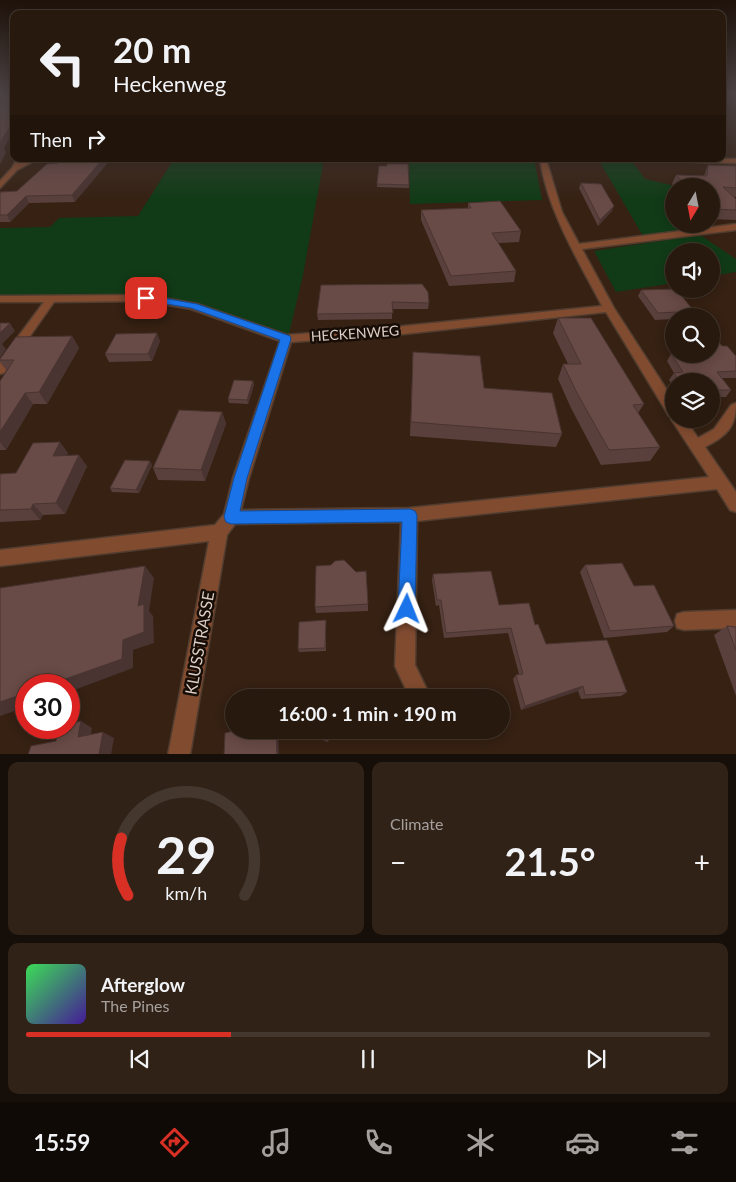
<!DOCTYPE html>
<html lang="en">
<head>
<meta charset="utf-8">
<style>
	:root { --surface:#28190e; --page:#302217; --text:#f1f3f6; --muted:#a5a09e; --line:#44382e; --accent:#d93025 }
	body { margin:0; font-family:Lato,sans-serif; background:var(--page); color:var(--text); height:100vh; display:flex; flex-direction:column; font-size:19px; white-space:nowrap }
	* { box-sizing:border-box; margin:0 }
	p { font-size:16px; color:var(--muted) }
	.icon { flex:none; width:28px; height:28px; fill:none; stroke:currentColor; stroke-width:2; stroke-linecap:round; stroke-linejoin:round }
	.map { position:relative; height:754px; overflow:hidden }
	.panel { display:flex; flex-direction:column; gap:8px; padding:8px; background:#160e08; flex:1 }
	.panel>* { flex:none }
	.hud { position:absolute; left:10px; top:10px; width:716px; height:152px; border-radius:10px; box-shadow:0 2px 12px #0003,0 0 0 1px var(--line); background:#28190e; color:var(--text); overflow:hidden }
	.needle { width:32px; rotate:190deg }
	.buttons { position:absolute; left:665px; top:178px; display:grid; gap:10px }
	.buttons a { display:grid; place-items:center; width:55px; height:55px; border-radius:50%; background:var(--surface); box-shadow:0 2px 12px #0003,0 0 0 1px var(--line); font-size:25px }
	.speed { position:absolute; left:15px; top:674px; display:flex; gap:10px; font-size:25px; font-weight:700; text-align:center }
	.speed>* { display:grid; place-content:center; width:65px; height:65px; border-radius:50%; background:var(--surface); box-shadow:0 2px 12px #0003,0 0 0 1px var(--line); line-height:1 }
	.speed .limit { border:8px solid #d22; background:#fff; color:#111 }
	.pin { position:absolute; display:grid; place-items:center; width:42px; height:42px; color:#fff; margin:-21px; border-radius:10px; box-shadow:0 2px 8px #0006 }
	.me { position:absolute; width:55px; margin:-28px; rotate:2deg; stroke-linejoin:round; filter:drop-shadow(0 0 4px #0008) }
	.turn { display:flex; align-items:center; gap:18px; height:105px; padding:0 20px; font-size:22px }
	.turn .icon { width:65px; height:65px; stroke-width:2.5 }
	.turn b { display:block; font-size:35px; line-height:42px }
	.then { display:flex; align-items:center; height:48px; padding:0 20px; background:#0003; gap:10px; font-size:19px }
	.big { font-size:38px; font-weight:700; line-height:1.1 }
	.panel .card { flex:1; display:flex; flex-direction:column; justify-content:center; gap:8px; min-width:0; padding:0 18px; border-radius:10px; background:var(--page) }
	.panel .dial { align-items:center; gap:0 }
	.dial svg { height:130px; overflow:visible; fill:none; stroke:var(--line); stroke-width:7; stroke-linecap:round; text-anchor:middle }
	.dial text { fill:var(--text); stroke:none }
	.song { display:flex; align-items:center; gap:15px }
	.cover { width:60px; height:60px; border-radius:8px; background:linear-gradient(135deg,hsl(130 70% 55%),hsl(260 70% 35%)) }
	.played { height:5px; border-radius:2px; background:linear-gradient(90deg,var(--accent) 30%,var(--line) 30%) }
	.keys { display:flex; justify-content:space-around; direction:ltr }
	.heat { display:flex; justify-content:space-between; align-items:center; font-size:28px; direction:ltr }
	.panel .tiles { flex:1; display:grid; gap:8px; grid-template-columns:1fr 1fr }
	.card:last-child { grid-column:span 2 }
	.trip { position:absolute; left:225px; top:689px; width:285px; height:50px; border-radius:25px; background:var(--surface); box-shadow:0 2px 12px #0003,0 0 0 1px var(--line); font-weight:700; line-height:50px; text-align:center }
	.tabs { display:flex; height:80px; justify-content:space-around; align-items:center; background:#100a06; color:var(--muted) }
	.tabs .icon { width:35px; height:35px }
	.tabs .active { color:var(--accent) }
	.tabs b { font-size:22px; color:var(--text) }
	.map>svg:first-child { display:block }
	.green { fill:#113b17 }
	.lines { fill:none; stroke-linecap:round; stroke-linejoin:round }
	.minor-casing { stroke:#513d2f; stroke-width:3 }
	.minor { fill:#814b30; fill-rule:evenodd }
	.wall { fill:#59403c }
	.shaded-wall { fill:#493431 }
	.building { fill:#684a46; stroke:#493431 }
	.route { fill:#1a73e8; stroke:#114b97 }
	.labels { text-anchor:middle; dominant-baseline:central; stroke-width:5; stroke-linejoin:round; paint-order:stroke }
	.street-label { font-size:14px; fill:#ddcec5; stroke:#170d07 }
	.near-street-label { font-size:16px; fill:#ddcec5; stroke:#170d07 }
</style>
</head>
<body>
<div class="map">
<svg width="736" height="755" viewBox="0 0 736 755">
	<rect width="100%" height="100%" fill="#362113"/>
	<g class="green">
		<path d="M174,159H324L303,275L289,334L196,304L147,295L0,296V228L50,227L59,218L138,216Z"/>
		<path d="M409,159H534L542,200L410,204Z"/>
		<path d="M598,159L631,160L645,179L671,185L674,188V224H681L687,231L643,236Z"/>
		<path d="M700,235L736,259V272L711,276V251H674V283L616,292L594,251Z"/>
	</g>
	<g class="lines">
		<g class="minor-casing">
			<g id="minor">
				<path d="M17,159H23L21,163L30,159H38L17,170L0,188V181L12,168Z"/>
				<path d="M540,159H546L562,212L579,244L736,224V230L582,249L614,308L674,401V419H685L698,438L714,429L731,405L736,403C736,428 726,436 705,447L736,492V512L730,510L717,489L417,521L415,665L431,698H410L395,666L401,522L235,524L227,535L190,755H168L209,541L0,566V550L215,525L224,514L233,478L280,341L191,309L146,301L54,302L4,373L0,374V361L44,302H0V296L146,295L197,304L287,335L404,326L602,306C577,258 548,212 540,159ZM606,312L669,416L673,417L671,419L709,477L409,508L241,510L249,478L291,342L404,334Z"/>
				<path d="M661,159H736V163L664,161Z"/>
				<path d="M736,610V628L684,630L677,628L675,621L677,614L684,612Z"/>
			</g>
		</g>
		<use href="#minor" class="minor"/>
	</g>
	<g class="wall">
		<path d="M66,159L75,202L29,203L10,222H0V192L17,191L58,163Z"/>
		<path d="M708,165L736,166V197H734L736,199V220L711,219V186H674L672,184L676,175L704,176Z"/>
		<path d="M581,183L612,211L598,226L579,188Z"/>
		<path d="M377,184L409,185V188L377,187Z"/>
		<path d="M468,203L521,231L519,242L498,243L516,271L514,282L449,286L421,220V210L468,208Z"/>
		<path d="M321,285L429,303L428,309H392V319L318,320L317,314Z"/>
		<path d="M641,290L698,316H674V320L673,319L655,320L638,296Z"/>
		<path d="M558,318L644,404L638,413L660,447L650,461L601,465L571,408L558,379L563,364H568L553,333Z"/>
		<path d="M72,336L79,348L47,404H33L6,450H0V381L7,371L0,362V359Z"/>
		<path d="M160,341L152,361L109,362L105,354Z"/>
		<path d="M722,346L736,356V378H722L731,390L726,397H711V381H674V386L669,380L674,373L667,361L671,354H711Z"/>
		<path d="M413,352L562,434L556,447L410,436Z"/>
		<path d="M253,381L254,385L248,404L229,403L228,399Z"/>
		<path d="M222,412L226,424L205,481L158,480L153,468Z"/>
		<path d="M68,453L67,455L87,466L65,514L43,515L40,520L0,522V474L16,473Z"/>
		<path d="M152,465L139,493L112,492L110,488Z"/>
		<path d="M585,565L674,626L667,632L604,638L580,572Z"/>
		<path d="M433,574L499,605L535,625L546,644L627,692L621,696L581,699L578,691L521,710L513,679L516,675L519,674L508,633L444,638L439,605L436,606L432,580Z"/>
		<path d="M368,604V611L316,613L315,607Z"/>
		<path d="M326,624V651L299,652L298,649Z"/>
		<path d="M727,626L736,627V696L714,635Z"/>
		<path d="M296,730H332L328,742Z"/>
	</g>
	<g class="shaded-wall">
		<path d="M14,121V131L4,148L6,153L0,164V142Z"/>
		<path d="M103,159H111L75,202L72,195Z"/>
		<path d="M26,196L29,203L10,222L7,215Z"/>
		<path d="M614,206L612,211L598,226L600,220Z"/>
		<path d="M10,323L15,331L2,344L6,349L0,358V333Z"/>
		<path d="M157,333L160,341L152,361L148,354Z"/>
		<path d="M72,336L79,348L47,404L39,392Z"/>
		<path d="M253,381L254,385L248,404L247,400Z"/>
		<path d="M25,393L33,404L6,450L0,442V432Z"/>
		<path d="M222,412L226,424L205,481L201,470Z"/>
		<path d="M60,442L68,453L62,467L53,456Z"/>
		<path d="M79,455L87,466L65,514L56,503Z"/>
		<path d="M150,461L152,465L139,493L136,490Z"/>
		<path d="M33,504L43,515L40,520L31,509Z"/>
		<path d="M145,566L154,578L149,611L153,616L154,643L133,650V668L69,692V685H48L123,640L138,606Z"/>
		<path d="M583,686L578,691L521,710L525,706Z"/>
		<path d="M26,693V707L0,716V702Z"/>
		<path d="M81,721L92,728L89,743L78,737Z"/>
		<path d="M276,730H278L279,755H277Z"/>
		<path d="M330,730H332L328,742L327,740Z"/>
		<path d="M103,732L114,738L111,755H99Z"/>
	</g>
	<g class="building">
		<path d="M0,94H14V121L0,142Z"/>
		<path d="M66,159H103L72,195L26,196L7,215H0V192L17,191L47,164L58,163Z"/>
		<path d="M387,164H408L409,185L377,184L379,166H387Z"/>
		<path d="M708,165L736,166V188L723,187L736,199V210L711,209V186H687L676,175L707,176Z"/>
		<path d="M581,183L601,184L614,206L600,220Z"/>
		<path d="M500,201L521,231L492,233L516,271L451,276L421,210L471,208L468,203Z"/>
		<path d="M422,284L428,292L429,303L392,302L393,313L317,314L321,285Z"/>
		<path d="M676,289L698,316H680L677,312L658,313L641,290Z"/>
		<path d="M558,318H591L644,404L633,405L660,447L609,450L577,393L563,364H581Z"/>
		<path d="M0,323H10L0,333Z"/>
		<path d="M711,332L722,346H727L736,356V371L717,372L731,390H711V381H679L674,373L683,372L671,354H711Z"/>
		<path d="M157,333L148,354H105L116,334Z"/>
		<path d="M72,336L39,392L25,393L0,432V381L14,360H0V359L16,337Z"/>
		<path d="M413,352L480,356L484,388L552,393L562,434L411,422Z"/>
		<path d="M234,380L253,381L247,400L228,399Z"/>
		<path d="M179,410L222,412L201,470L153,468Z"/>
		<path d="M60,442L53,456L79,455L56,503L33,504L31,509L0,510V474L16,473L33,443Z"/>
		<path d="M125,460L150,461L136,490L110,488Z"/>
		<path d="M344,560L356,572L366,571L368,604L315,607L316,566L331,565L335,561Z"/>
		<path d="M622,563L634,586L654,585L674,626L610,631L585,565Z"/>
		<path d="M145,566L138,606L144,604V632L123,640L122,659L48,685H26V693L0,702V588Z"/>
		<path d="M491,571L499,605L529,603L535,625L538,624L546,644L607,640L627,692L585,695L583,686L525,706L516,675L523,674L511,628L446,633L441,600H437L433,574Z"/>
		<path d="M326,620L325,648L298,649L299,622Z"/>
		<path d="M727,626L736,627V650Z"/>
		<path d="M81,721L78,737L103,732L99,755H28L31,746L56,741L59,728H69V724Z"/>
		<path d="M238,730H276L277,755H224L225,733Z"/>
		<path d="M301,730H330L327,740Z"/>
	</g>
	<linearGradient id="sky" x2="0" y2="1"><stop stop-color="#1e120a"/><stop offset="0.47" stop-color="#4c4344"/><stop offset="1" stop-color="#4c4344" stop-opacity="0"/></linearGradient>
	<rect width="736" height="200" fill="url(#sky)"/>
	<path class="route" d="M146,295L197,304L290,336L291,339L247,478L240,511L410,509L415,511L417,515L415,609L413,615L407,618L401,615L398,609L402,522L231,524L226,522L224,517L234,478L280,340L191,308L142,300V296Z"/>
	<g class="labels">
		<g class="street-label">
			<text transform="translate(355 333) rotate(-4)">HECKENWEG</text>
		</g>
		<g class="near-street-label">
			<text transform="translate(199 643) rotate(-80)">KLUSSTRASSE</text>
		</g>
	</g>
</svg>
<div class="buttons">
<a><svg class="needle" viewBox="-14 -14 28 28"><path d="M0-13l5 13h-10z" fill="#e53935"/><path d="M0 13l5-13h-10z" fill="#a5a09e"/></svg></a>
<a><svg class="icon" aria-label="sound" viewBox="0 0 24 24"><path d="M4 9h4l5-4v14l-5-4H4zM17 9q2 3 0 6"/></svg></a>
<a><svg class="icon" aria-label="search" viewBox="0 0 24 24"><circle cx="10" cy="10" r="6"/><path d="M15 15l6 6"/></svg></a>
<a><svg class="icon" aria-label="layers" viewBox="0 0 24 24"><path d="M12 4l9 5-9 5-9-5zM3 14l9 5 9-5"/></svg></a>
</div>
<div class="speed"><div class="limit">30</div></div>
<div class="pin" style="left:146px;top:298px;background:#d93025"><svg class="icon" aria-label="arrive" viewBox="0 0 24 24"><path d="M6 21V4h12l-3 4 3 4H6"/></svg></div>
<svg class="me" style="left:407px;top:609px" viewBox="-20 -20 40 40"><path d="M0-17L14 15 0 8-14 15z" fill="#1a73e8" stroke="#fff" stroke-width="4"/></svg>
<div class="trip">16:00 · 1 min · 190 m</div>
<div class="hud">
<div class="turn"><svg class="icon" aria-label="left" viewBox="0 0 24 24"><path d="M17 20v-9H6M10 6l-5 5 5 5"/></svg><div><b>20 m</b>Heckenweg</div></div>
<div class="then">Then<svg class="icon" aria-label="right" viewBox="0 0 24 24"><path d="M7 20v-9h11M14 6l5 5-5 5"/></svg></div>
</div>
</div>
<section class="panel">
<div class="tiles">
<div class="card dial"><svg viewBox="0 0 100 80">
<path d="M14 69A42 42 0 1 1 86 69"/>
<path d="M14 69A42 42 0 0 1 10 34" stroke="#d93025"/>
<text x="50" y="56" font-size="32" font-weight="700">29</text>
<text x="50" y="72" font-size="11">km/h</text>
</svg></div>
<div class="card"><p>Climate</p>
<div class="heat"><a>−</a><b class="big">21.5°</b><a>+</a></div>
</div>
<div class="card">
<div class="song"><i class="cover"></i><div><b>Afterglow</b><p>The Pines</p></div></div>
<div class="played"></div>
<div class="keys"><svg class="icon" aria-label="previous" viewBox="0 0 24 24"><path d="M18 5L8 12l10 7zM5 5v14"/></svg><svg class="icon" aria-label="pause" viewBox="0 0 24 24"><path d="M8 5v14M16 5v14"/></svg><svg class="icon" aria-label="next" viewBox="0 0 24 24"><path d="M6 5l10 7-10 7zM19 5v14"/></svg></div>
</div>
</div>
</section>
<nav class="tabs">
<b>15:59</b>
<svg class="icon active" aria-label="directions" viewBox="0 0 24 24"><path d="M12 3l9 9-9 9-9-9zM9 14v-3h6M13 9l2 2-2 2"/></svg>
<svg class="icon" aria-label="music" viewBox="0 0 24 24"><path d="M9 18V5l10-2v13"/><circle cx="6" cy="18" r="3"/><circle cx="16" cy="16" r="3"/></svg>
<svg class="icon" aria-label="phone" viewBox="0 0 24 24"><path d="M5 4h4l2 5-3 2q2 4 5 5l2-3 5 2v4C11 20 4 13 5 4z"/></svg>
<svg class="icon" aria-label="climate" viewBox="0 0 24 24"><path d="M12 3v18M4 7l16 10M4 17L20 7"/></svg>
<svg class="icon" aria-label="car" viewBox="0 0 24 24"><path d="M5 17H2v-5l4-1 3-4h7l3 4 3 1v5h-3M9 17h6M6 11h13"/><circle cx="7" cy="17" r="2"/><circle cx="17" cy="17" r="2"/></svg>
<svg class="icon" aria-label="filters" viewBox="0 0 24 24"><path d="M4 7h16M4 17h16"/><circle cx="9" cy="7" r="2"/><circle cx="15" cy="17" r="2"/></svg>
</nav>
</body>
</html>
